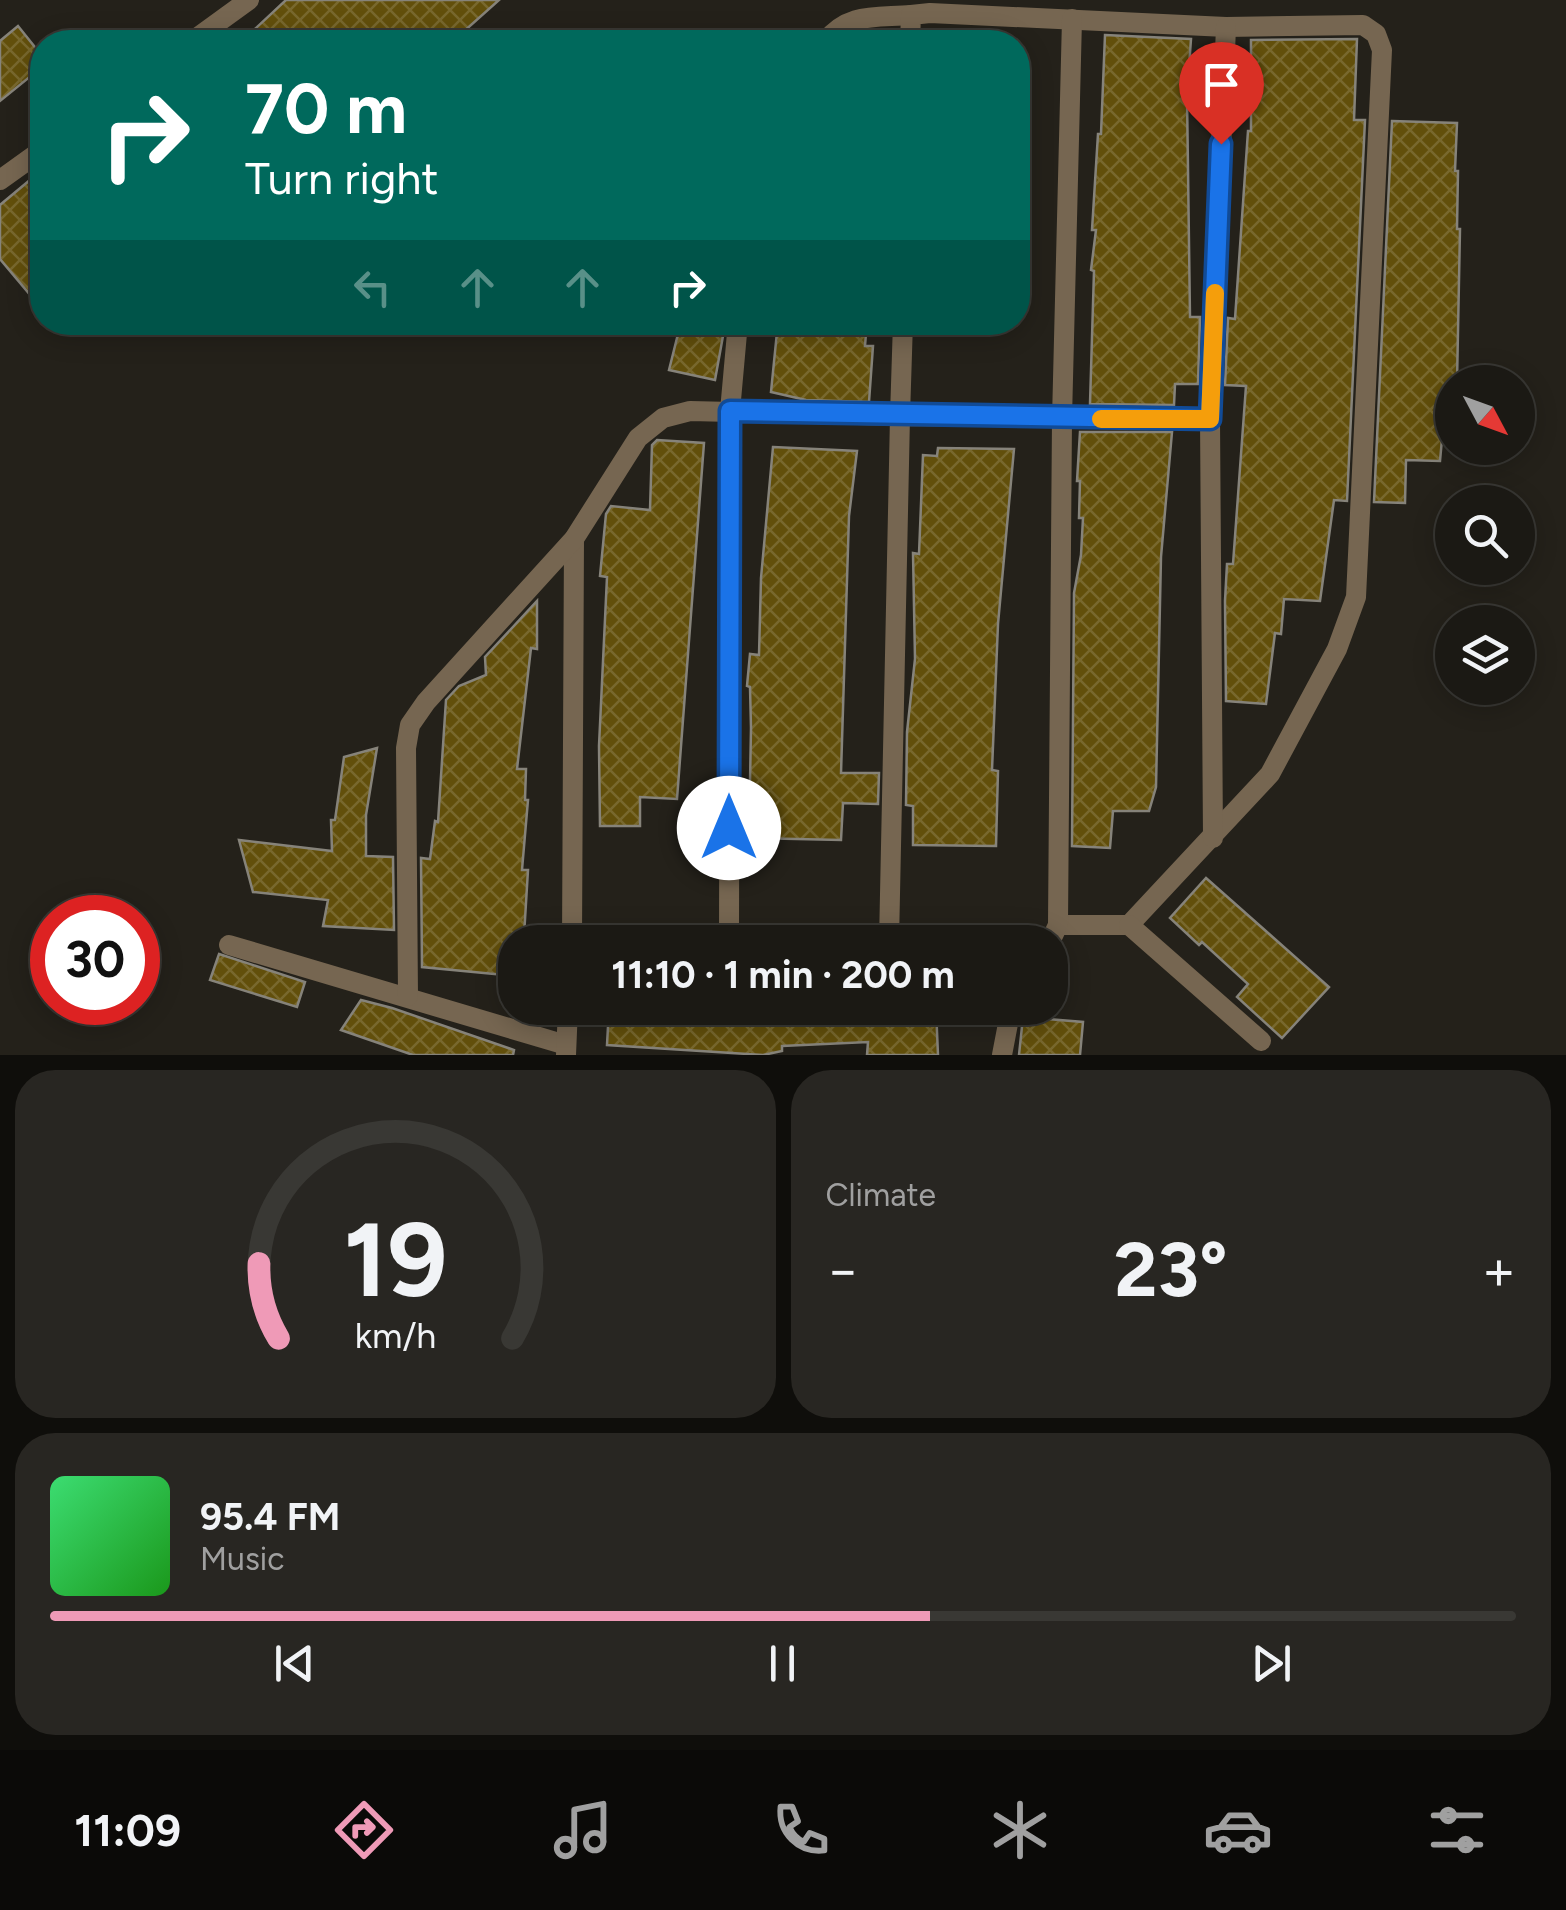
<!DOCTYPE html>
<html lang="en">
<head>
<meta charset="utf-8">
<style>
	:root { --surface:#1b1914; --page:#282622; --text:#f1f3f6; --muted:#a0a0a0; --line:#393834; --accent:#ef9ab7 }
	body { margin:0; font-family:Figtree,sans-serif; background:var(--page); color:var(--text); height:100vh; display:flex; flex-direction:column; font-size:38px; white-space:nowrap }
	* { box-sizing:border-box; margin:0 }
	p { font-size:32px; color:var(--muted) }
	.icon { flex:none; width:55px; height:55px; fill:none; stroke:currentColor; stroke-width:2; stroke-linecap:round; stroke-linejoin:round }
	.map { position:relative; height:1055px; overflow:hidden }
	.side { display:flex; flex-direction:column; gap:15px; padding:15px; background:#0f0e0b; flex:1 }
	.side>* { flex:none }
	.hud { position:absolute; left:30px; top:30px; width:1000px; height:305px; border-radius:40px; box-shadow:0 5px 25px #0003,0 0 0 2px var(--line); background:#00695c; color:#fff; overflow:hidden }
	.needle { width:65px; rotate:131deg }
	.buttons { position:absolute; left:1435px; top:365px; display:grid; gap:20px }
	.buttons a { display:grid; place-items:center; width:100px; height:100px; border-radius:50%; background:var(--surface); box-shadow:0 5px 25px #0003,0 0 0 2px var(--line); font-size:50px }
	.speed { position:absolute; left:30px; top:895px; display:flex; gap:20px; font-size:50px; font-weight:700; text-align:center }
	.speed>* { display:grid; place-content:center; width:130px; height:130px; border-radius:50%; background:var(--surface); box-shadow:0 5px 25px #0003,0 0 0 2px var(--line); line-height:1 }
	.speed .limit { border:15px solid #d22; background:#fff; color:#111 }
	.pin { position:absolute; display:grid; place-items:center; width:85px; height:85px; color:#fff; margin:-102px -42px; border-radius:50% 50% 50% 0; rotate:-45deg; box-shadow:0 0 10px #0007 }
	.pin .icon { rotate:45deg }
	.me { position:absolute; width:110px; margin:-55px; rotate:0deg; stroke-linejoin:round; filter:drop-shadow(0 0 8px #0008) }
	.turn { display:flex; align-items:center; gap:35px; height:210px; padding:0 50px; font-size:45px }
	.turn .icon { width:130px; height:130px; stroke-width:2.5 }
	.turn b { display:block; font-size:70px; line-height:85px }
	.lanes { display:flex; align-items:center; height:95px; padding:0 50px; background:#0003; justify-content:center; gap:50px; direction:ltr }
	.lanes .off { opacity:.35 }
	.big { font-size:75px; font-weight:700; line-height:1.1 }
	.side .tile { flex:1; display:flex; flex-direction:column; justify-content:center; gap:15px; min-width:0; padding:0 35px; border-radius:40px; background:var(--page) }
	.side .dial { align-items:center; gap:0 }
	.dial svg { height:260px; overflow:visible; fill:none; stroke:var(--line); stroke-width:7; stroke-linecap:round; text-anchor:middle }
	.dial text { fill:var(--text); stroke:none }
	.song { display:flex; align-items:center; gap:30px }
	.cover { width:120px; height:120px; border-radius:15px; background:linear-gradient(135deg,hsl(140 70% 55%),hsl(120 70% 35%)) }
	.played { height:10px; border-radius:5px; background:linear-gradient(90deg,var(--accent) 60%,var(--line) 60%) }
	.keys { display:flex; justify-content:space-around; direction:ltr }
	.heat { display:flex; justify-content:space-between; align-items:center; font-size:55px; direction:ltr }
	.side .tiles { flex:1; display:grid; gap:15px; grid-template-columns:1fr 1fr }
	.tile:last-child { grid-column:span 2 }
	.trip { position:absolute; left:498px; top:925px; width:570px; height:100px; border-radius:40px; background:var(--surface); box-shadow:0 5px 25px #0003,0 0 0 2px var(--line); font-weight:700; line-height:100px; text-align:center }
	.dock { display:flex; height:160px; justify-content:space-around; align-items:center; background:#0b0a08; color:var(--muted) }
	.dock .icon { width:70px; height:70px }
	.dock .on { color:var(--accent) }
	.dock b { font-size:45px; color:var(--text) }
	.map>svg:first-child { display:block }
	.building { fill:url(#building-cross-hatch); stroke:#86837a; stroke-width:2.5 }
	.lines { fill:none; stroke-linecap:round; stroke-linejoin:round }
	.street { stroke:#766651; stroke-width:20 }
	.route-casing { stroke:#114b97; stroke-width:25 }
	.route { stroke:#1a73e8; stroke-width:18 }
	.slow { stroke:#f59e0b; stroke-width:18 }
</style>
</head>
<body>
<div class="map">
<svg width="1566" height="1055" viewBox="0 0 1566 1055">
	<defs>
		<pattern id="building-cross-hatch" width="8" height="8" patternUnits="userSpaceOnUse" patternTransform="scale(2.5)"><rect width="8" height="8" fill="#624f0b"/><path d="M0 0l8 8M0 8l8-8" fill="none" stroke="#78682e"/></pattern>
	</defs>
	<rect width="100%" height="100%" fill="#24211a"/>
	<g class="building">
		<path d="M286,0H499L452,42H241Z"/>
		<path d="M18,26L42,56V67L0,101V41Z"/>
		<path d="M1105,35L1191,39L1187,96L1190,317H1200L1198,384H1175L1174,405L1090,404L1094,271L1091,270L1096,230H1092L1098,134H1101Z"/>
		<path d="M1357,39L1354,120H1365L1347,501L1334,500L1320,601L1284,599L1281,634L1275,633L1266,704L1226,701L1225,601L1227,564H1233L1246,386L1225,385L1228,318L1235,319L1248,131H1251V40Z"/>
		<path d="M1392,121L1457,123L1455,171H1458L1457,229H1460L1457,382L1447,384L1440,461L1406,460L1405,503L1374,502Z"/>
		<path d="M42,170V309L0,259V205Z"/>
		<path d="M778,322H867L865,346H873L869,402L806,400L771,392Z"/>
		<path d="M680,326L723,336L715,380L669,370Z"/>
		<path d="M1080,432H1172L1161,557L1156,787L1149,811H1113L1110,848L1072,846L1074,593L1081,555L1083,518H1079L1080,481H1077Z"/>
		<path d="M657,440L704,443L677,799L640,797V826H600L599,746L607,577L600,576L606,514L611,506L650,510L652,445Z"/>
		<path d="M773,447L857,451L849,516L841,773H879L878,804L843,803L841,840L749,838L751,728L750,687L747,686L750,654L759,655L761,578Z"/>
		<path d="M938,448L1014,449L998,624L992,770L998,771L996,846L913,845V806L906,805L907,732L915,659L913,553L919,554L923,455L937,456Z"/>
		<path d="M537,601V649L531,648L517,769H526L525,800H528L522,870H528L524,936H515V976L422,967L421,858L430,859L435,821L438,822L446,700L459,686L486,675L485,657Z"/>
		<path d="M377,748L366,815V856L393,857L394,930L323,926L328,900L253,892L239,840L332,851L331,820H335L344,757Z"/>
		<path d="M1206,878L1329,987L1282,1038L1237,997L1248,984L1202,942L1199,945L1170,918Z"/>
		<path d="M219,954L305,982L297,1007L210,980Z"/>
		<path d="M361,1000L392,1008L514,1050L513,1055H413L341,1030Z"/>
		<path d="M609,1008H936L938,1055H867L868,1042L782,1046V1051L763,1055L607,1045Z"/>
		<path d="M1023,1017L1083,1022L1080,1055H1019Z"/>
	</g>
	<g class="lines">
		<g class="street">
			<path d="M191,42L249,0"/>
			<path d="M825,42C848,12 876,18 911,15"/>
			<path d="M910,42L911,15L930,13L1226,27L1363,25L1376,34L1382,50L1356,597L1337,649L1270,774L1129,925H1058L1050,942"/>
			<path d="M0,180L42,150"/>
			<path d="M1213,838L1210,419L1226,27"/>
			<path d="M1058,925L1062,419L1072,19"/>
			<path d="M1129,925L1261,1041"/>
			<path d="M572,942L574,539"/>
			<path d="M729,942L730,411L738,322"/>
			<path d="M889,942L900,416L1210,419"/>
			<path d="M229,945L566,1045"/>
			<path d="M408,996L406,748L410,725L426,702L574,539L638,438L663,418L690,411L900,416L903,322"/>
			<path d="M566,1055L568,1008"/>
			<path d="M1002,1055L1011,1008"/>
		</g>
	</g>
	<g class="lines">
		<g class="route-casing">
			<path id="route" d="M729,828L730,411L1210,419L1221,144"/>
		</g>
		<use href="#route" class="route"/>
		<path class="slow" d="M1101,419H1210L1215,293"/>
	</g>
</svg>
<div class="buttons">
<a><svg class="needle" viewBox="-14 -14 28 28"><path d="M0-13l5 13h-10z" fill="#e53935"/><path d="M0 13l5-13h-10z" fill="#a0a0a0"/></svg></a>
<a><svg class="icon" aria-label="search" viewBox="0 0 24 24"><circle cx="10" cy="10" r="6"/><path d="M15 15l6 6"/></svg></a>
<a><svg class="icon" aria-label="layers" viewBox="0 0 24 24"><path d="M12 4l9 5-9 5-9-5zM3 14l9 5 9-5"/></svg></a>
</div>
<div class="speed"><div class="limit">30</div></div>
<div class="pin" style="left:1221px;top:144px;background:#d93025"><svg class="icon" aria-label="arrive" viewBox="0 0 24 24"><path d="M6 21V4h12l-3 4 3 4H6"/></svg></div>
<svg class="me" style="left:729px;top:828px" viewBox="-20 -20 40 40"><circle r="19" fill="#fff"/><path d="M0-13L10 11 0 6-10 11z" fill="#1a73e8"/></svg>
<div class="trip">11:10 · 1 min · 200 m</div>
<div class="hud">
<div class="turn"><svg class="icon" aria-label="right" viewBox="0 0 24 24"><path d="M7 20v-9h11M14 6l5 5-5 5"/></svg><div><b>70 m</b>Turn right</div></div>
<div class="lanes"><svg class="icon off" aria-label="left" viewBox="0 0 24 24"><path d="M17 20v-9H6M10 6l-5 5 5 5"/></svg><svg class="icon off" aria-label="ahead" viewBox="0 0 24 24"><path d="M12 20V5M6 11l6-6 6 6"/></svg><svg class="icon off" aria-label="ahead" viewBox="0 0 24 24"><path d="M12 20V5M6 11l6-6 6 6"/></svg><svg class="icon" aria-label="right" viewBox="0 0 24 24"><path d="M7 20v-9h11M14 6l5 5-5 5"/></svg></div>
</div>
</div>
<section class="side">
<div class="tiles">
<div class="tile dial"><svg viewBox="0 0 100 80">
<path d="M14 69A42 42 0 1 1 86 69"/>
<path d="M14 69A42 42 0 0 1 8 46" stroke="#ef9ab7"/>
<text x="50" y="56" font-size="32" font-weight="700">19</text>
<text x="50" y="72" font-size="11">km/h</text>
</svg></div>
<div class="tile"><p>Climate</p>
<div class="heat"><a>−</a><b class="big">23°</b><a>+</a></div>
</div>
<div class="tile">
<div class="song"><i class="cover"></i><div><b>95.4 FM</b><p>Music</p></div></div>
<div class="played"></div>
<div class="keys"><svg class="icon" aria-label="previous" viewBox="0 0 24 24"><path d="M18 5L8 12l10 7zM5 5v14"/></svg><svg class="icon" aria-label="pause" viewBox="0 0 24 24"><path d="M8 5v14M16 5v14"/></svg><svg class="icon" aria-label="next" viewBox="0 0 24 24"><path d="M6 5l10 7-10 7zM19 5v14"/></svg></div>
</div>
</div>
</section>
<nav class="dock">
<b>11:09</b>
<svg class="icon on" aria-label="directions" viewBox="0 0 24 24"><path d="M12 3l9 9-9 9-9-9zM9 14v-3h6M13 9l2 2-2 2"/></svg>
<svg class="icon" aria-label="music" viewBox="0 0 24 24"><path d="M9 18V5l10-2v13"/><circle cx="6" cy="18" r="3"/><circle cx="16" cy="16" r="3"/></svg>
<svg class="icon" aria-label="phone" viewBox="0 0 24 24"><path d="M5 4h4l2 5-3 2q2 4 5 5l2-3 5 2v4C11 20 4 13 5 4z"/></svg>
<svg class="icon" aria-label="climate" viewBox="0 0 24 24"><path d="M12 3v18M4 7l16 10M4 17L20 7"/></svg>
<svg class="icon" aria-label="car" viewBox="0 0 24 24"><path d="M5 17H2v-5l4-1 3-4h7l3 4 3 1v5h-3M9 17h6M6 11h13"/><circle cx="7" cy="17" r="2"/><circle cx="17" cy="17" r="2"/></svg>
<svg class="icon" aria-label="filters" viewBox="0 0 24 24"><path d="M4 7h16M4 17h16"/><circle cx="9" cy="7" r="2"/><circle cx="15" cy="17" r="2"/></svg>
</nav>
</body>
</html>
